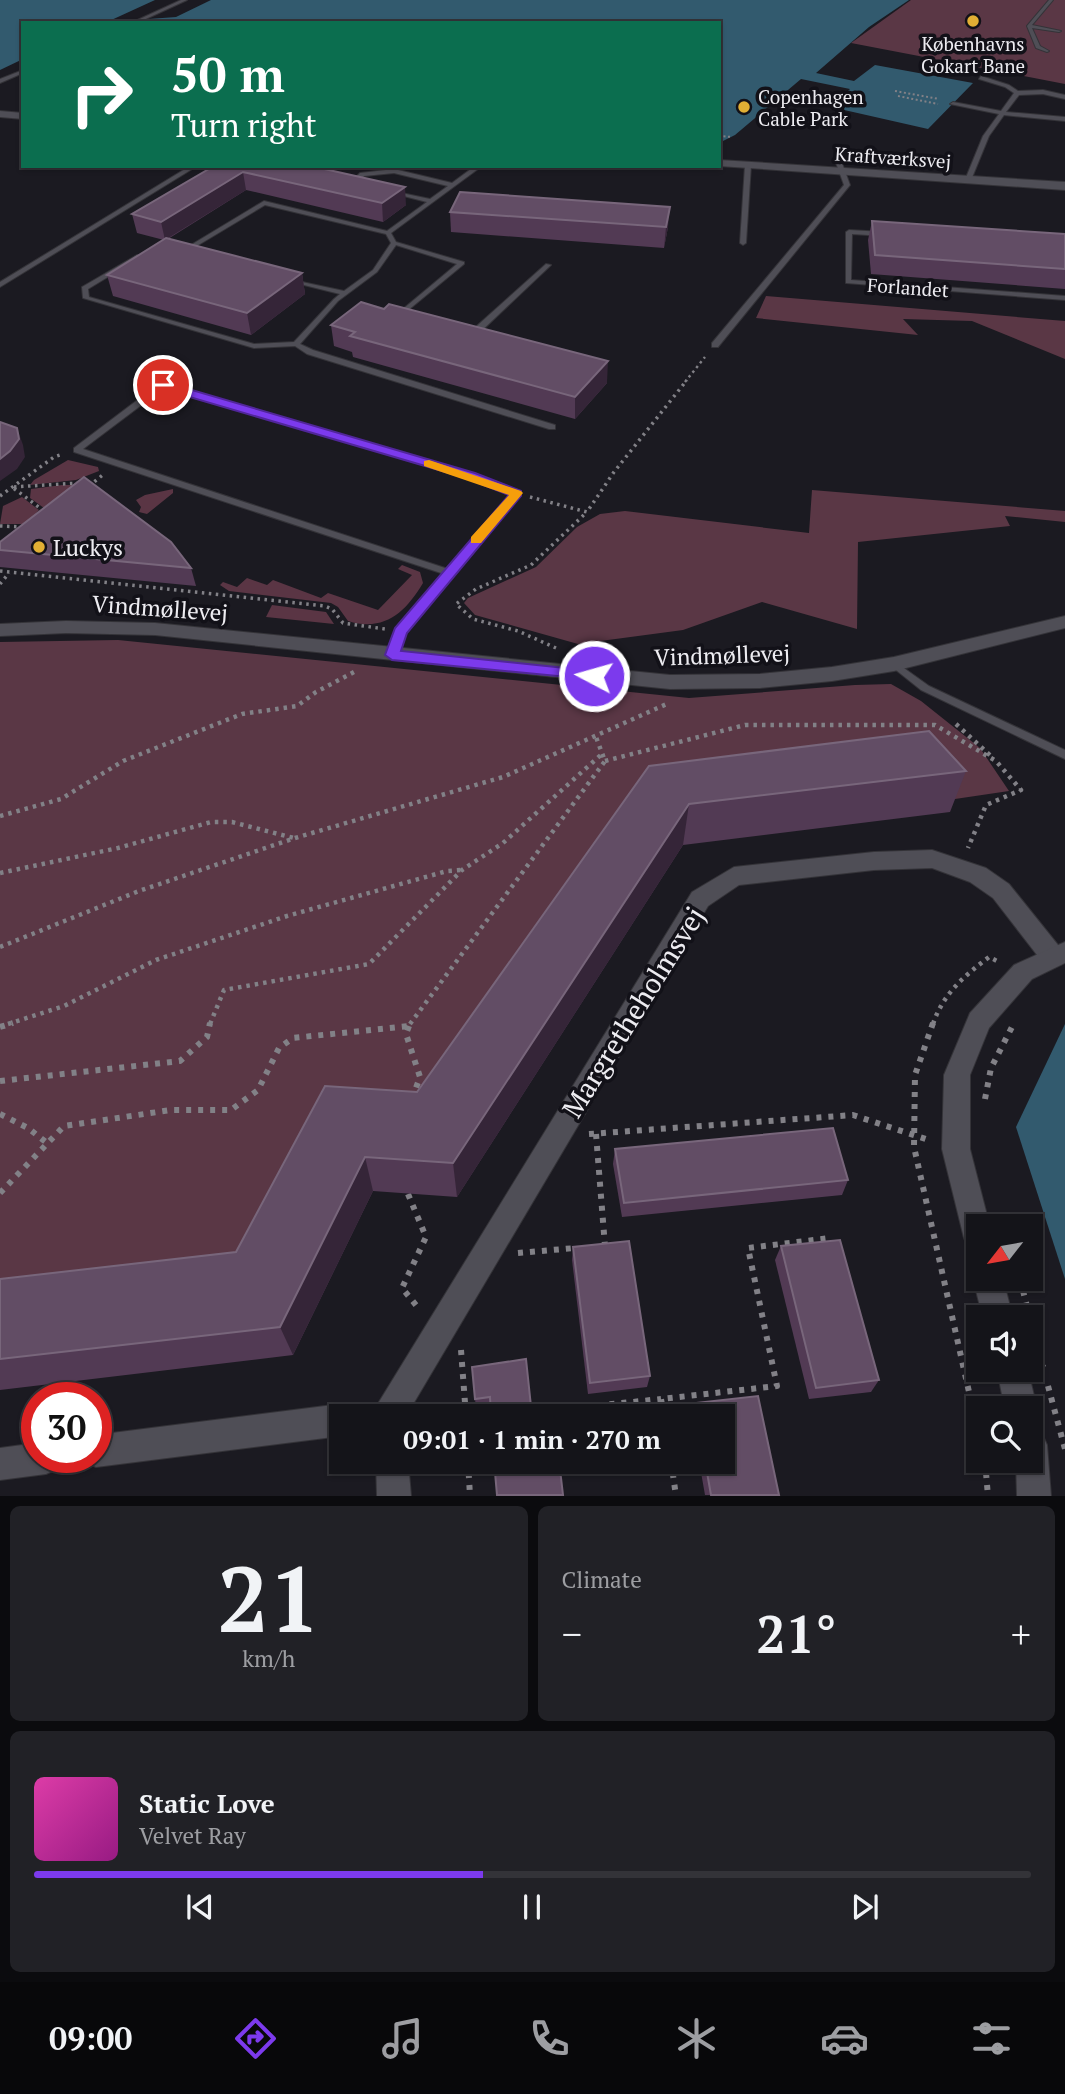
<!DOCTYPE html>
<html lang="en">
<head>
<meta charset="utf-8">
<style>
	:root { --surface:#141419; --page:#212126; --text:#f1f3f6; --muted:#9d9ea2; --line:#333338; --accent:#7c3aed }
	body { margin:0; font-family:"PT Serif",serif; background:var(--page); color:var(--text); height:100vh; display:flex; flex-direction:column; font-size:26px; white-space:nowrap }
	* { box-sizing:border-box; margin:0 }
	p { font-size:23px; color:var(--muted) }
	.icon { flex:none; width:38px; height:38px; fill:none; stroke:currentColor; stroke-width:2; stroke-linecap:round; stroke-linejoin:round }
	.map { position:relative; height:1496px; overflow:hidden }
	.side { display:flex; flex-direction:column; gap:10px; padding:10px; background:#0b0b0e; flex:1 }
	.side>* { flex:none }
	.banner { position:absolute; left:21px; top:21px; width:700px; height:147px; border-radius:0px; box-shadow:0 2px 5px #0004,0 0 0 2px var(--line); background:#0b6e4f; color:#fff; overflow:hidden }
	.needle { width:46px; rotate:239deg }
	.buttons { position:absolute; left:966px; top:1214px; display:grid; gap:14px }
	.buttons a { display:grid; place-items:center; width:77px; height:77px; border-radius:0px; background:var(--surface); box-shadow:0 2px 5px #0004,0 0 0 2px var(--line); font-size:35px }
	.speed { position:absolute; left:21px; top:1382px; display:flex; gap:14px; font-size:35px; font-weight:700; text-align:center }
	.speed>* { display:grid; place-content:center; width:91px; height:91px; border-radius:50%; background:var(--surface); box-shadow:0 2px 5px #0004,0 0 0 2px var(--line); line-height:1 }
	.speed .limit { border:10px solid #d22; background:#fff; color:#111 }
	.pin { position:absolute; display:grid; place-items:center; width:60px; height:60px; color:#fff; margin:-30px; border:4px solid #fff; border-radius:50%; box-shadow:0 2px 7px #0007 }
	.me { position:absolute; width:77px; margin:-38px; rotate:276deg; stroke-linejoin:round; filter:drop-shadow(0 0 5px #0008) }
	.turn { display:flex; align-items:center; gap:24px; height:147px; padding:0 35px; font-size:32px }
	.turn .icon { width:91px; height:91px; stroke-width:2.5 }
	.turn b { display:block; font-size:49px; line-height:60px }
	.big { font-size:52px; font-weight:700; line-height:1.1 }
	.side .widget { flex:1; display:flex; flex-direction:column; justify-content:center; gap:10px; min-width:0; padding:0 24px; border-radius:10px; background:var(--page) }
	.side .dial { align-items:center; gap:0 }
	.dial b { font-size:91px; line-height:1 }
	.song { display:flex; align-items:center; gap:21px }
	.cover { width:84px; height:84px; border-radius:10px; background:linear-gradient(135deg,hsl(320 70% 55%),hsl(310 70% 35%)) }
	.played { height:7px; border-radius:4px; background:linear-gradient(90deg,var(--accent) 45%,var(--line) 45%) }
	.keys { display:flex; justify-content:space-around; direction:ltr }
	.heat { display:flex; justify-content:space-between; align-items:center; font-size:38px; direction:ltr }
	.side .tiles { flex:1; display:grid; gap:10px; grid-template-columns:1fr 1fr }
	.widget:last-child { grid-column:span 2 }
	.trip { position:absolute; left:329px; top:1404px; width:406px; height:70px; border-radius:0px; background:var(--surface); box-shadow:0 2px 5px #0004,0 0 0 2px var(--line); font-weight:700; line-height:70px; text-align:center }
	.tabs { display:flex; height:112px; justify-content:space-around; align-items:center; background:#08080a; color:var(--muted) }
	.tabs .icon { width:49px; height:49px }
	.tabs .selected { color:var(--accent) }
	.tabs b { font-size:32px; color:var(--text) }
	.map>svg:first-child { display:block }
	.green { fill:#5a3745 }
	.forest { fill:#5a3544 }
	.water { fill:#325a6e }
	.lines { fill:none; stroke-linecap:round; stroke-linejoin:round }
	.lane-casing { stroke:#343338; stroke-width:2 }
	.street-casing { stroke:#343338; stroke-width:2 }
	.secondary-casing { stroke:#343338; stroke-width:2 }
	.path-far4 { stroke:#828187; stroke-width:2; stroke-dasharray:2 2.5; stroke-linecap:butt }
	.path-far3 { stroke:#828187; stroke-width:2.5; stroke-dasharray:2.5 3.5; stroke-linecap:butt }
	.path-far2 { stroke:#828187; stroke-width:3.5; stroke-dasharray:2.5 4.5; stroke-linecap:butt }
	.path-far1 { stroke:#828187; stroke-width:4.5; stroke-dasharray:3.5 5; stroke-linecap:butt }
	.path { stroke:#828187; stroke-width:6; stroke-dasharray:5 7; stroke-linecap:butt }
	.lane { fill:#4f4e56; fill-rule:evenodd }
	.street { fill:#4f4e56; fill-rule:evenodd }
	.secondary { fill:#4f4e56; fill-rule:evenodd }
	.wall { fill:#523a54 }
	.shaded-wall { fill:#352538 }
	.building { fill:#624d65; stroke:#78667b; stroke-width:2 }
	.route { fill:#7c3aed; stroke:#51269a; stroke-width:2 }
	.slow { fill:#f59e0b }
	.poi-dot { fill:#e1af34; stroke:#121118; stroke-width:2.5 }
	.labels { text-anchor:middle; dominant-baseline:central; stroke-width:7; stroke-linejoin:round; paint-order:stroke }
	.far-poi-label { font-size:19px; fill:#edecf1; stroke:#121118 }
	.far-street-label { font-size:19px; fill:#edecf1; stroke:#121118 }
	.poi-label { font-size:23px; fill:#edecf1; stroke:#121118; text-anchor:start }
	.street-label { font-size:23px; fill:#edecf1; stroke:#121118 }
	.near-street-label { font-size:28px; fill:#edecf1; stroke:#121118 }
</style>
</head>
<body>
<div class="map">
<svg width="1065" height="1496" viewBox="0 0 1065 1496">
	<rect width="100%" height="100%" fill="#1b1a21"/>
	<g class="green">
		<path d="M911,0H1065V84L851,43Z"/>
		<path d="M766,296L1065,321V359L972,321L903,319L918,335L756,318Z"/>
		<path d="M812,490L1065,511V522L1005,516L1010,526L858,542L857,629L762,602L683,630L578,644L475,615L464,603L468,598L536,567L577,527L600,514L625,511L809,533Z"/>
		<path d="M118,640L689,698L855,685L891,684L921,701L980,748L1009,791L955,799L643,797L423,1116L248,1270L0,1299V642Z"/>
	</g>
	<g class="forest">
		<path d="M68,460L98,467L99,471L76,480L30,485L34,480Z"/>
		<path d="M62,485H74L44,508L30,498L31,489Z"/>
		<path d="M173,489V493L147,514L139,512L141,507L136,500L145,495Z"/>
		<path d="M22,497L39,510L26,524H0L3,506Z"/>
		<path d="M402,565L420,572L423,583C405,613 384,632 348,621L338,607L331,603L229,591L220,585L223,582L237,587L247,578L267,585L273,580L321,598L328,593L378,610L412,575L398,569Z"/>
		<path d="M272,605L326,612L334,624L266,617Z"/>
	</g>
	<g class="water">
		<path d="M0,0H155L107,22L176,17L211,0H909L869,27L816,73L854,81L875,65L973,83L928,129L831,107L850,89L801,79L735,135L719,143V23H23V59L0,70Z"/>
		<path d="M1065,1024V1279L1016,1127Z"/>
	</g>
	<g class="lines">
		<g class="lane-casing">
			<g id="lane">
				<path d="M181,0H187L137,23H131Z"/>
				<path d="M1049,0H1053L1032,25L1061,31L1059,32L1032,28L1040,46L1049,51L1047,52L1036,48L1027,26Z"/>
				<path d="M23,70V73L0,83V79Z"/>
				<path d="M981,76L1009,85L1018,91L1043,90L1065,95V99L1043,94L1019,95L1006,112L1065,117V121L1004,115L989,136L971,180L968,182L965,180L983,136L999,114L950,104L953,102L1001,111L1014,93L1005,87L979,79Z"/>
				<path d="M838,151L903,155L906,157L903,159L843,154L842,163L850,185L718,347H712V343L844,185L836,163Z"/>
				<path d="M748,163L751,165L746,243L743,245L740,243L745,165Z"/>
				<path d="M190,166H197L0,287V282Z"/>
				<path d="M475,166H482L391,233L396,242L464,262V264L401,316H397V314L457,264L396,245L377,272L338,301L300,344L313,350L555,425V429H549L307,354L295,346L254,348L83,298L82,287L137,255L139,256V258L88,289L89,297L254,344L294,342L334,299L340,294L288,281V279L344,291L373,270L391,243L386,234L265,205L185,253H181V251L264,201L387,231L427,202L392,193V191L430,199L448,186L394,173L364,176L361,179L367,184L364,186L354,179L360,173L394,169L452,183Z"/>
				<path d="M849,230L884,232L887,234L884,236L852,234L851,280L1065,296V300L846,283V232Z"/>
				<path d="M546,264L551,265L475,337H469V333Z"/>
				<path d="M160,383H166L473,474L521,493L404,632L395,657H389L387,655L397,629L444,574L74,452V448ZM164,388L467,478L512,494L448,569L83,449Z"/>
				<path d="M894,661L929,686L1065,750V759L921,690L891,666L889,664L891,662Z"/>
			</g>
		</g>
		<g class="street-casing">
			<g id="street">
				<path d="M0,111L23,113V119L0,117Z"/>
				<path d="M719,160L1065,182V190L719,166Z"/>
				<path d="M1065,616V628L894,671L832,681L760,688L670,689L155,635L66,633L0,636V624L66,621L155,623L670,675L760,674L832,667L894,657Z"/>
				<path d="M932,850L986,868L1009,884L1062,950L1065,957L1062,964L1053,967L1044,964L993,898L970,882L932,868L874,870L739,885L708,906L406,1416H375L379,1402L692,892L734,867L874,852Z"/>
				<path d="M341,1404L352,1409L355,1416H341V1436L96,1467L85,1462L83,1458H96V1435Z"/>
				<path d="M37,1443V1458H62L57,1469L46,1474L0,1480V1448Z"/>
				<path d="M376,1461H408L411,1496H377Z"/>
			</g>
		</g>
		<g class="secondary-casing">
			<g id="secondary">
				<path d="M1065,942V963L1032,979L989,1028L970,1075V1149L990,1227H978V1252L968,1248L964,1238L942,1149L944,1075L970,1013L1014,965Z"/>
				<path d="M978,1268V1279H1003L1013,1318H983L973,1279Z"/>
				<path d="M997,1370H1028L1037,1409L1032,1420L1031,1409H1005Z"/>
				<path d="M1031,1429L1042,1434L1047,1445L1051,1496H1017L1016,1461H1031Z"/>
			</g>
		</g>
		<g class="path-far4">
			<path d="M895,91L939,99"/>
			<path d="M898,96L938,104"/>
			<path d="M719,136L732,137"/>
		</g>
		<path class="path-far3" d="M685,382L705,357"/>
		<g class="path-far2">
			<path d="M89,486L104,474"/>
			<path d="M0,496L54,457L63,454"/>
			<path d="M530,497L587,512L614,472L687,380"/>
			<path d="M44,511L12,487L79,483"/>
			<path d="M0,526L24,527"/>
			<path d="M0,571L325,606L332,609L343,623L385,629"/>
			<path d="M0,584L9,573"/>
			<path d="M556,648L518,631L473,619L456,604L476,589L531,565L587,512"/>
		</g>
		<g class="path-far1">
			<path d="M956,724L993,758"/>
			<path d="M605,761L745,725H935L996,761L1021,790L986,805L968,848"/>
			<path d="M0,816L61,799L123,761L242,714L297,706L316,692L356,671"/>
			<path d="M0,873L118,848L211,822H232L294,838"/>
			<path d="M0,947L139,891L295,838L503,777L669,703"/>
			<path d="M8,1024L64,1006L156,960L287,916L447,871L461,870"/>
			<path d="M210,1024L224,990L369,964L462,870L503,843L603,753"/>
			<path d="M410,1024L605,761L596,737"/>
			<path d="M933,1024C943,994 964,976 989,957L999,962"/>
		</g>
		<g class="path">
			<path d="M933,1023L915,1075L914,1147L978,1432"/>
			<path d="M409,1026L406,1034L420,1077L413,1096"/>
			<path d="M0,1027L13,1023"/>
			<path d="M0,1081L180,1061L207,1037L210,1023"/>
			<path d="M985,1099L991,1068L1014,1023"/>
			<path d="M0,1114L28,1128L47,1143"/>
			<path d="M589,1134L853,1115L929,1140"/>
			<path d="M596,1134L605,1246"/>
			<path d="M0,1193L64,1126L171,1110H231L258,1090L279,1048L293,1038L409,1026L411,1023"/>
			<path d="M408,1194L426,1237L402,1288L420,1310"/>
			<path d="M518,1253L575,1248"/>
			<path d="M1020,1279L1030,1318"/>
			<path d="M1031,1319L1043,1367"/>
			<path d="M461,1350L466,1416"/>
			<path d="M1048,1386L1065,1449"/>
			<path d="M526,1413L661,1399"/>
			<path d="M664,1416L661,1399L777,1386L748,1248L830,1238"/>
			<path d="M468,1461L470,1496"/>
			<path d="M671,1461L676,1496"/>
			<path d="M985,1461L988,1496"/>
		</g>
		<use href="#lane" class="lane"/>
		<use href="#street" class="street"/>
		<use href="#secondary" class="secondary"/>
	</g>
	<g class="wall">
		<path d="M214,166L406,205L383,222L246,190L168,239L302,273L305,294L251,335L113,296L107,275L164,240L137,233L132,214Z"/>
		<path d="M450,212L668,227L664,248L451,232Z"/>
		<path d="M872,221L1065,234V289L871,274L868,240Z"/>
		<path d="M384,309L607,383L575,419L353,357L352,352L334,346L331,325Z"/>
		<path d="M0,542L191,568L196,586L0,567Z"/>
		<path d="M649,766L966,771L950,812L683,845L457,1197L373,1191L293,1355L0,1390V1279L236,1252L417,1092Z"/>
		<path d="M615,1149L848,1180L842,1195L622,1217L613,1164Z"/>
		<path d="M781,1246L879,1380L871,1392L809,1399L775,1260Z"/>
		<path d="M573,1247L650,1376L647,1387L588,1394L572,1260Z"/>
		<path d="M526,1359L490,1407L476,1409L472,1367Z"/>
		<path d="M758,1396L779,1495H705L699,1461H723V1416H692L695,1403Z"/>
	</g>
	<g class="shaded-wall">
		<path d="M243,172L246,190L165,240L161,222Z"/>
		<path d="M405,187L406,205L383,222L382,203Z"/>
		<path d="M670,207L668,227L664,248L666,227Z"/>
		<path d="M302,273L305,294L251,335L247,313Z"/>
		<path d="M608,361L607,383L575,419V397Z"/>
		<path d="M17,428L23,445L25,457L17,469L0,481V459Z"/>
		<path d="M689,804L683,845L457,1197L453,1163Z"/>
		<path d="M365,1157L373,1191L293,1355L280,1327Z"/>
	</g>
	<g class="building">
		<path d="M214,166H311L405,187L382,203L243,172L161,222L132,214Z"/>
		<path d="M460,192L670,207L666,227L450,212Z"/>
		<path d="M872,221L1065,234V269L875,255Z"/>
		<path d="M166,238L302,273L247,313L107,275Z"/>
		<path d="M361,302L384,309L389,304L608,361L575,397L350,336L355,332L331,325Z"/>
		<path d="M0,422L17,428L19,439L10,451L0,459Z"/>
		<path d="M84,477L171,542L191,568L0,550V542Z"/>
		<path d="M929,731L966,771L689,804L453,1163L365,1157L280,1327L0,1359V1279L236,1252L325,1086L417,1092L649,766Z"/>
		<path d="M833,1128L848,1180L624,1203L615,1149Z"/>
		<path d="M840,1240L879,1380L816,1388L781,1246Z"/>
		<path d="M629,1241L650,1376L590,1383L573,1247Z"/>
		<path d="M526,1359L532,1416H491L490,1397L475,1399L472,1367Z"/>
		<path d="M758,1396L779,1495H711L705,1461H723V1416H698L695,1403Z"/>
		<path d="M554,1413V1416H533Z"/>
		<path d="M494,1461H559L563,1495H497Z"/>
	</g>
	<path class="route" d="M159,383H168L475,473L521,491V496L407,633L401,651L594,671L601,676L599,680L392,660L385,655L395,628L509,495L466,478L159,388Z"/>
	<path class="slow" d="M429,460L521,491L523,493L481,543H471V537L509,495L424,466V461Z"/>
	<g class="poi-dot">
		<circle cx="973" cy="21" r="7"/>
		<circle cx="744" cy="107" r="7"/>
		<circle cx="39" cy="547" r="7"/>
	</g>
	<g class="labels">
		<g class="far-poi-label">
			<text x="973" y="43">Københavns<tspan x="973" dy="22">Gokart Bane</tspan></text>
			<text x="758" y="96" text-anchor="start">Copenhagen<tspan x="758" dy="22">Cable Park</tspan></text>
		</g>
		<g class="far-street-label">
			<text transform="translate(893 157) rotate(4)">Kraftværksvej</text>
			<text transform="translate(908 287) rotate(4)">Forlandet</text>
		</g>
		<g class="poi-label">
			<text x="53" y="547">Luckys</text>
		</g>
		<g class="street-label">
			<text transform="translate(160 608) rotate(4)">Vindmøllevej</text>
			<text transform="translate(722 655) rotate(-2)">Vindmøllevej</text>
		</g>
		<g class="near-street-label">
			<text transform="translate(633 1012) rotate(-58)">Margretheholmsvej</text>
		</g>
	</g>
</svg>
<div class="buttons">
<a><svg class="needle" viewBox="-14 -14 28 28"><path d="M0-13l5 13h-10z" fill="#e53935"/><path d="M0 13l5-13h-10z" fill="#9d9ea2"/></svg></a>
<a><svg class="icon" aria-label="sound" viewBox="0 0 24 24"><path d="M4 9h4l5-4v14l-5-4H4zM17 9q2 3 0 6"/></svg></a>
<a><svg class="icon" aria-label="search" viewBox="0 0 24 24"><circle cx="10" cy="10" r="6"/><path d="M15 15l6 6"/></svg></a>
</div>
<div class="speed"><div class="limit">30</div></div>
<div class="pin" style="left:163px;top:385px;background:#d93025"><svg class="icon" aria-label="arrive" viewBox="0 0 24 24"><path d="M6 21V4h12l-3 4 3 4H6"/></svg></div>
<svg class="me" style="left:594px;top:676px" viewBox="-20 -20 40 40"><circle r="17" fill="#7c3aed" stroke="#fff" stroke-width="3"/><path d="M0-11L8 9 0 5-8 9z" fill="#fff"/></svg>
<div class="trip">09:01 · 1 min · 270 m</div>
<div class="banner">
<div class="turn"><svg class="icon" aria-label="right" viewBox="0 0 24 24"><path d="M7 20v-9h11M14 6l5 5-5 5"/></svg><div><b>50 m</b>Turn right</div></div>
</div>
</div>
<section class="side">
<div class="tiles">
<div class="widget dial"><b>21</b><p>km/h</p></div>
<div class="widget"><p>Climate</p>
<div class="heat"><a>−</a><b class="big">21°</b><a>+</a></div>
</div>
<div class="widget">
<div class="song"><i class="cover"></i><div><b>Static Love</b><p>Velvet Ray</p></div></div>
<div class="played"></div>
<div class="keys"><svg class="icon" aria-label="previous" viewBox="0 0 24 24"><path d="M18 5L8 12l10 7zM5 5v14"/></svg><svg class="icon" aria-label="pause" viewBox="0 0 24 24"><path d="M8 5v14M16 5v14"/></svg><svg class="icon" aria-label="next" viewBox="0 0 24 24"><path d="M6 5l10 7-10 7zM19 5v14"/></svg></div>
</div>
</div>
</section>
<nav class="tabs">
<b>09:00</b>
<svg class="icon selected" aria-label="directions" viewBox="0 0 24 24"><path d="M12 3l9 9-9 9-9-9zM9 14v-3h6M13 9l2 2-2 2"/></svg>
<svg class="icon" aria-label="music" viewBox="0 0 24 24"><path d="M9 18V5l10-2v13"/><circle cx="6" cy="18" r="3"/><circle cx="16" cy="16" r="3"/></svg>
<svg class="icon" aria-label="phone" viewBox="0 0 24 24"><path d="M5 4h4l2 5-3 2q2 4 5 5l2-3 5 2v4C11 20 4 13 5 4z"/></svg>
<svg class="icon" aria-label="climate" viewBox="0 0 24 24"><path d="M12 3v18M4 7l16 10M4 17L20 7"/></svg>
<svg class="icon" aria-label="car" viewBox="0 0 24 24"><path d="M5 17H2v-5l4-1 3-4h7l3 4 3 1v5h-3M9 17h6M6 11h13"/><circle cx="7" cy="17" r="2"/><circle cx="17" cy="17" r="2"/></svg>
<svg class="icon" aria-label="filters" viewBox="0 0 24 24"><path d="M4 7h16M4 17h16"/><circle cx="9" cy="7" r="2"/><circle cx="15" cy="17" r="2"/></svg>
</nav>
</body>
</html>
